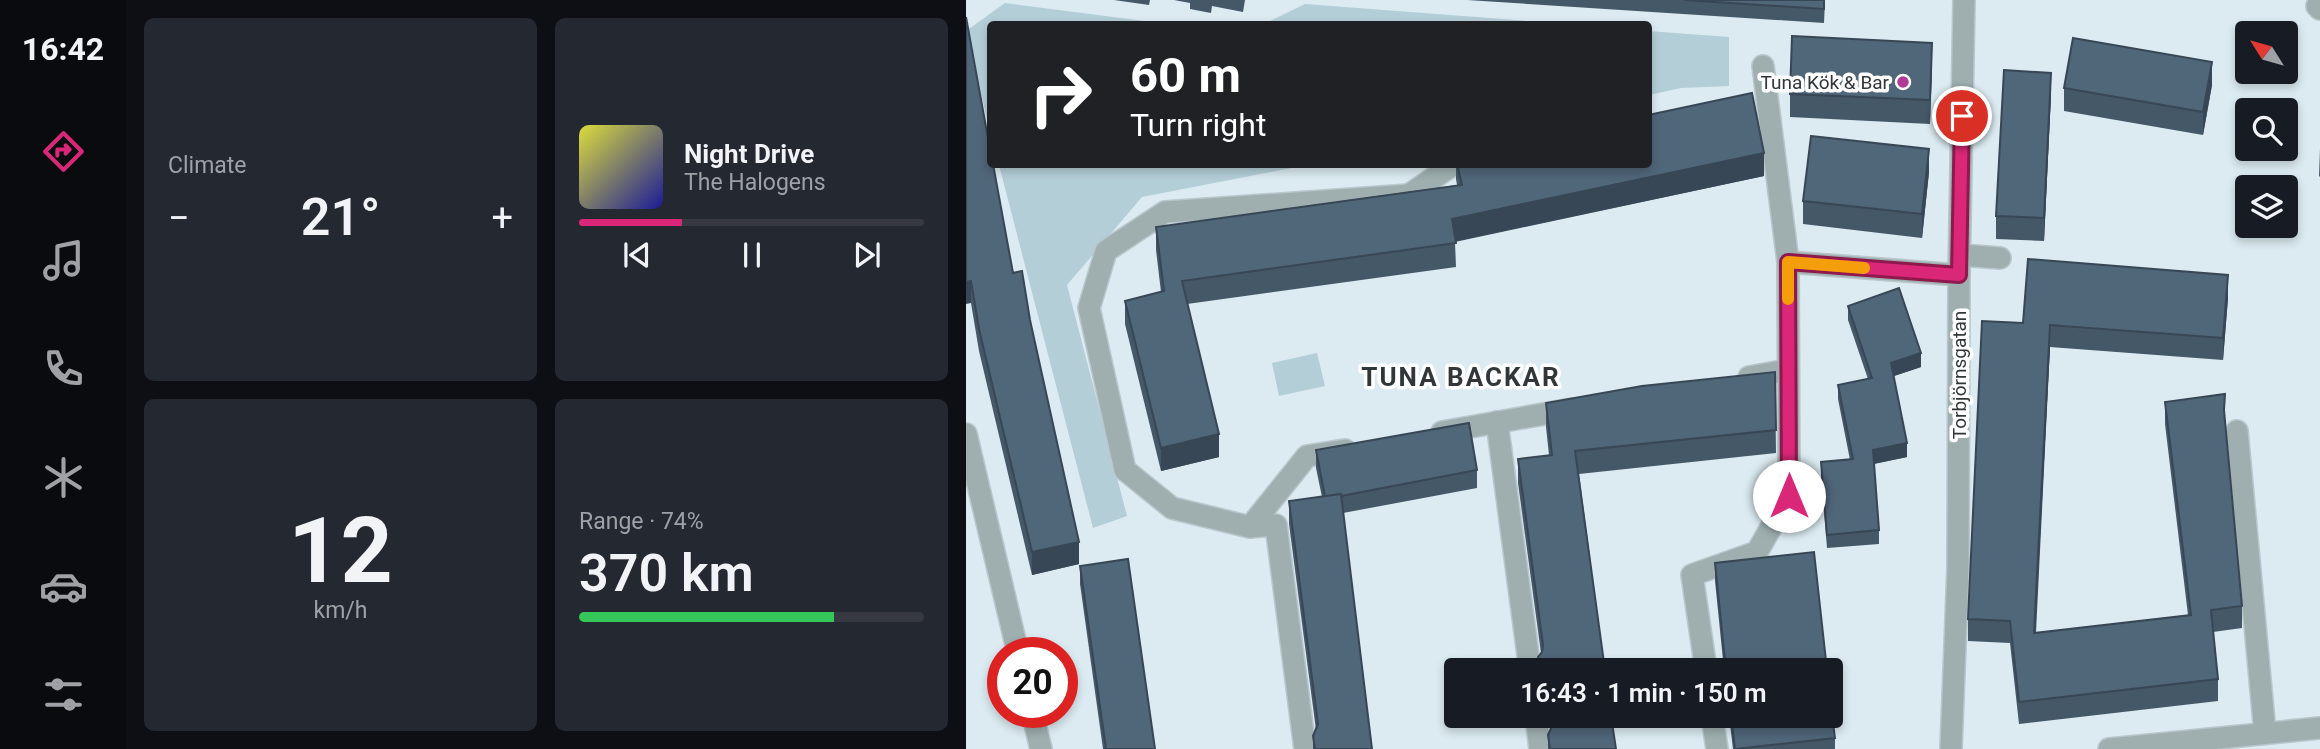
<!DOCTYPE html>
<html lang="en">
<head>
<meta charset="utf-8">
<style>
	:root { --surface:#171b24; --page:#242831; --text:#f1f3f6; --muted:#9ea1a6; --line:#363941; --accent:#db2777 }
	body { margin:0; font-family:Roboto,sans-serif; background:var(--page); color:var(--text); height:100vh; display:flex; flex-direction:column; font-size:26px; white-space:nowrap }
	* { box-sizing:border-box; margin:0 }
	p { font-size:23px; color:var(--muted) }
	.icon { flex:none; width:38px; height:38px; fill:none; stroke:currentColor; stroke-width:2; stroke-linecap:round; stroke-linejoin:round }
	.map { position:relative; flex:1; overflow:hidden }
	.sheet { display:flex; flex-direction:column; gap:18px; padding:18px; background:#0d0f14; width:840px }
	.sheet>* { flex:none }
	.top-card { position:absolute; left:21px; top:21px; width:665px; height:147px; border-radius:7px; box-shadow:0 4px 10px #0003; background:#202124; color:#fff; overflow:hidden }
	.needle { width:46px; rotate:307deg }
	.controls { position:absolute; left:1269px; top:21px; display:grid; gap:14px }
	.controls a { display:grid; place-items:center; width:63px; height:63px; border-radius:7px; background:var(--surface); box-shadow:0 4px 10px #0003; font-size:35px }
	.speed { position:absolute; left:21px; top:637px; display:flex; gap:14px; font-size:35px; font-weight:700; text-align:center }
	.speed>* { display:grid; place-content:center; width:91px; height:91px; border-radius:50%; background:var(--surface); box-shadow:0 4px 10px #0003; line-height:1 }
	.speed .limit { border:10px solid #d22; background:#fff; color:#111 }
	.pin { position:absolute; display:grid; place-items:center; width:60px; height:60px; color:#fff; margin:-30px; border:4px solid #fff; border-radius:50%; box-shadow:0 2px 7px #0007 }
	.me { position:absolute; width:77px; margin:-38px; rotate:0deg; stroke-linejoin:round; filter:drop-shadow(0 0 5px #0008) }
	.turn { display:flex; align-items:center; gap:24px; height:147px; padding:0 28px; font-size:32px }
	.turn .icon { width:91px; height:91px; stroke-width:2.5 }
	.turn b { display:block; font-size:49px; line-height:60px }
	.big { font-size:52px; font-weight:600; line-height:1.1 }
	.sheet .widget { flex:1; display:flex; flex-direction:column; justify-content:center; gap:10px; min-width:0; padding:0 24px; border-radius:10px; background:var(--page) }
	.sheet .dial { align-items:center; gap:0 }
	.dial b { font-size:91px; line-height:1 }
	.song { display:flex; align-items:center; gap:21px }
	.cover { width:84px; height:84px; border-radius:10px; background:linear-gradient(135deg,hsl(60 70% 55%),hsl(240 70% 35%)) }
	.played { height:7px; border-radius:4px; background:linear-gradient(90deg,var(--accent) 30%,var(--line) 30%) }
	.keys { display:flex; justify-content:space-around; direction:ltr }
	.heat { display:flex; justify-content:space-between; align-items:center; font-size:38px; direction:ltr }
	.charge { height:10px; border-radius:5px; background:linear-gradient(90deg,#34c759 74%,var(--line) 0) }
	.sheet .tiles { flex:1; display:grid; gap:18px; grid-template-columns:repeat(2,1fr) }
	.trip { position:absolute; left:478px; top:658px; width:399px; height:70px; border-radius:7px; background:var(--surface); box-shadow:0 4px 10px #0003; font-weight:600; line-height:70px; text-align:center }
	main { display:flex; flex:1; min-height:0 }
	.tabs { display:flex; flex-direction:column; width:126px; justify-content:space-around; align-items:center; background:#090b0e; color:var(--muted) }
	.tabs .icon { width:49px; height:49px }
	.tabs .current { color:var(--accent) }
	.tabs b { font-size:32px; color:var(--text) }
	.map>svg:first-child { display:block }
	.green { fill:#b4ced8 }
	.lines { fill:none; stroke-linecap:round; stroke-linejoin:round }
	.minor-casing { stroke:#b9c7cc; stroke-width:24 }
	.minor { stroke:#9fafb0; stroke-width:21 }
	.wall { fill:#455868 }
	.shaded-wall { fill:#384755 }
	.building { fill:#506679; stroke:#384755; stroke-width:2 }
	.route-casing { stroke:#8e194d; stroke-width:18 }
	.route { stroke:#db2777; stroke-width:12 }
	.slow { stroke:#f59e0b; stroke-width:12 }
	.poi-dot { fill:#af3b94; stroke:#fff; stroke-width:2.5 }
	.labels { text-anchor:middle; dominant-baseline:central; stroke-width:7; stroke-linejoin:round; paint-order:stroke }
	.poi-label { font-size:19px; fill:#313739; stroke:#fff; text-anchor:end }
	.street-label { font-size:19px; fill:#313739; stroke:#fff }
	.district-label { font-size:26px; font-weight:bold; letter-spacing:2px; fill:#313739; stroke:#fff }
</style>
</head>
<body>
<main>
<nav class="tabs">
<b>16:42</b>
<svg class="icon current" aria-label="directions" viewBox="0 0 24 24"><path d="M12 3l9 9-9 9-9-9zM9 14v-3h6M13 9l2 2-2 2"/></svg>
<svg class="icon" aria-label="music" viewBox="0 0 24 24"><path d="M9 18V5l10-2v13"/><circle cx="6" cy="18" r="3"/><circle cx="16" cy="16" r="3"/></svg>
<svg class="icon" aria-label="phone" viewBox="0 0 24 24"><path d="M5 4h4l2 5-3 2q2 4 5 5l2-3 5 2v4C11 20 4 13 5 4z"/></svg>
<svg class="icon" aria-label="climate" viewBox="0 0 24 24"><path d="M12 3v18M4 7l16 10M4 17L20 7"/></svg>
<svg class="icon" aria-label="car" viewBox="0 0 24 24"><path d="M5 17H2v-5l4-1 3-4h7l3 4 3 1v5h-3M9 17h6M6 11h13"/><circle cx="7" cy="17" r="2"/><circle cx="17" cy="17" r="2"/></svg>
<svg class="icon" aria-label="filters" viewBox="0 0 24 24"><path d="M4 7h16M4 17h16"/><circle cx="9" cy="7" r="2"/><circle cx="15" cy="17" r="2"/></svg>
</nav>
<section class="sheet">
<div class="tiles">
<div class="widget"><p>Climate</p>
<div class="heat"><a>−</a><b class="big">21°</b><a>+</a></div>
</div>
<div class="widget">
<div class="song"><i class="cover"></i><div><b>Night Drive</b><p>The Halogens</p></div></div>
<div class="played"></div>
<div class="keys"><svg class="icon" aria-label="previous" viewBox="0 0 24 24"><path d="M18 5L8 12l10 7zM5 5v14"/></svg><svg class="icon" aria-label="pause" viewBox="0 0 24 24"><path d="M8 5v14M16 5v14"/></svg><svg class="icon" aria-label="next" viewBox="0 0 24 24"><path d="M6 5l10 7-10 7zM19 5v14"/></svg></div>
</div>
<div class="widget dial"><b>12</b><p>km/h</p></div>
<div class="widget"><p>Range · 74%</p><b class="big">370 km</b><div class="charge"></div></div>
</div>
</section>
<div class="map">
<svg width="1354" height="749" viewBox="0 0 1354 749">
	<rect width="100%" height="100%" fill="#dbebf1"/>
	<g class="green">
		<path d="M39,3L202,24H24V132L0,31Z"/>
		<path d="M339,4L601,24H298Z"/>
		<path d="M682,31L763,37V86L715,88L683,95Z"/>
		<path d="M33,165H341L176,197L101,285L161,516L127,528Z"/>
		<path d="M351,353L359,386L313,396L306,363Z"/>
	</g>
	<g class="lines">
		<g class="minor-casing">
			<g id="minor">
				<path d="M1351,6L1354,9"/>
				<path d="M797,66L822,262L993,275"/>
				<path d="M994,255L1034,258"/>
				<path d="M783,377L822,370"/>
				<path d="M531,422L564,670"/>
				<path d="M1271,431L1299,733"/>
				<path d="M476,432L606,409"/>
				<path d="M0,434L52,653"/>
				<path d="M379,450L341,456L284,527L206,508L159,470L123,308L140,251L199,212L443,195L488,164"/>
				<path d="M284,527L310,525L339,749"/>
				<path d="M740,670L726,575L791,552L823,496L822,262"/>
				<path d="M66,712L75,749"/>
				<path d="M570,716L574,749"/>
				<path d="M746,716L751,749"/>
				<path d="M985,749L992,567L993,275L998,0"/>
				<path d="M1143,749L1354,728"/>
			</g>
		</g>
		<use href="#minor" class="minor"/>
	</g>
	<g class="wall">
		<path d="M148,0H184L183,5Z"/>
		<path d="M208,0H279L277,12L246,6L245,13L224,9V3Z"/>
		<path d="M501,0H859L858,23Z"/>
		<path d="M0,17L47,273L64,320L113,564L66,575L13,351L5,303Z"/>
		<path d="M966,66L964,124L824,117V94Z"/>
		<path d="M1246,85L1237,135L1098,111V88Z"/>
		<path d="M1085,95L1078,241L1030,239V216Z"/>
		<path d="M1354,149V177L1353,176Z"/>
		<path d="M490,164H682L798,176L489,242L490,267L221,304L253,457L195,471L159,324V301L195,292L190,250V227L491,185L490,179Z"/>
		<path d="M963,172L956,238L837,224V201Z"/>
		<path d="M1262,298L1257,360L1084,347L1070,633L1222,615L1199,424V402L1259,419L1276,606V628L1247,632L1252,679V701L1053,724L1044,643L1002,641V619L1057,323Z"/>
		<path d="M882,306L955,367L928,376L941,457L908,464L913,530V544L861,548L855,476V462L884,460L872,399V385L902,379L882,320Z"/>
		<path d="M809,372L810,453L613,474L639,670H572V657L575,653L552,483V459L583,455L580,427V403Z"/>
		<path d="M350,450L511,470V488L377,513L406,749H347V736L350,730L323,524V501L356,497L350,468Z"/>
		<path d="M749,563L861,670H758L749,581Z"/>
		<path d="M114,566L189,749H137L114,584Z"/>
		<path d="M583,716H645L650,749H582V735L585,730Z"/>
		<path d="M763,716H864L869,738V749H767Z"/>
	</g>
	<g class="shaded-wall">
		<path d="M966,43V66L964,124V100Z"/>
		<path d="M1246,62V85L1237,135V112Z"/>
		<path d="M1085,73V95L1078,241V218Z"/>
		<path d="M963,149V172L956,238V214Z"/>
		<path d="M798,153V176L486,242V219Z"/>
		<path d="M1262,275V298L1257,360V338Z"/>
		<path d="M5,281V303L0,304V282Z"/>
		<path d="M1084,325V347L1068,655V633Z"/>
		<path d="M955,353V367L925,377V363Z"/>
		<path d="M253,434V457L195,471V448Z"/>
		<path d="M941,443V457L907,464V450Z"/>
		<path d="M113,542V564L66,575V552Z"/>
	</g>
	<g class="building">
		<path d="M718,0H858V9Z"/>
		<path d="M0,17L24,149V164H27L47,273L56,271L64,320L113,542L66,552L13,329L5,281L0,282Z"/>
		<path d="M826,36L966,43L964,100L824,94Z"/>
		<path d="M1107,38L1246,62L1237,112L1098,88Z"/>
		<path d="M1038,70L1085,73L1078,218L1030,216Z"/>
		<path d="M786,93L798,153L486,219L490,243L216,281L253,434L195,448L159,301L198,291L190,227L496,185L491,164H682V115Z"/>
		<path d="M845,136L963,149L956,214L837,201Z"/>
		<path d="M1062,259L1262,275L1257,338L1084,325L1068,633L1225,615L1199,402L1259,394L1258,410L1276,606L1245,610L1252,679L1053,702L1044,621L1002,619L1016,321L1057,323Z"/>
		<path d="M933,288L955,353L925,363L941,443L907,450L913,530L861,535L855,462L887,459L872,385L906,378L882,306Z"/>
		<path d="M809,372L810,430L609,451L639,670H574L572,657L576,652L577,645L552,459L586,455L580,403L676,386Z"/>
		<path d="M503,423L511,470L375,496V494L359,497L350,450Z"/>
		<path d="M375,494L406,749H349L347,736L352,724L323,501Z"/>
		<path d="M848,552L861,670H760L749,563Z"/>
		<path d="M162,559L189,749H140L114,566Z"/>
		<path d="M864,700L869,738L769,749L765,716H864Z"/>
		<path d="M586,716H645L650,749H584L582,735L587,724Z"/>
	</g>
	<g class="lines">
		<g class="route-casing">
			<path id="route" d="M823,496L822,262L993,275L996,116"/>
		</g>
		<use href="#route" class="route"/>
		<path class="slow" d="M822,299V262L898,268"/>
	</g>
	<circle class="poi-dot" cx="937" cy="82" r="7"/>
	<g class="labels">
		<g class="poi-label">
			<text x="923" y="82">Tuna Kök &amp; Bar</text>
		</g>
		<g class="street-label">
			<text transform="translate(993 375) rotate(-90)">Torbjörnsgatan</text>
		</g>
		<g class="district-label">
			<text x="495" y="377">TUNA BACKAR</text>
		</g>
	</g>
</svg>
<div class="controls">
<a><svg class="needle" viewBox="-14 -14 28 28"><path d="M0-13l5 13h-10z" fill="#e53935"/><path d="M0 13l5-13h-10z" fill="#9ea1a6"/></svg></a>
<a><svg class="icon" aria-label="search" viewBox="0 0 24 24"><circle cx="10" cy="10" r="6"/><path d="M15 15l6 6"/></svg></a>
<a><svg class="icon" aria-label="layers" viewBox="0 0 24 24"><path d="M12 4l9 5-9 5-9-5zM3 14l9 5 9-5"/></svg></a>
</div>
<div class="speed"><div class="limit">20</div></div>
<div class="pin" style="left:996px;top:116px;background:#d93025"><svg class="icon" aria-label="arrive" viewBox="0 0 24 24"><path d="M6 21V4h12l-3 4 3 4H6"/></svg></div>
<svg class="me" style="left:823px;top:496px" viewBox="-20 -20 40 40"><circle r="19" fill="#fff"/><path d="M0-13L10 11 0 6-10 11z" fill="#db2777"/></svg>
<div class="trip">16:43 · 1 min · 150 m</div>
<div class="top-card">
<div class="turn"><svg class="icon" aria-label="right" viewBox="0 0 24 24"><path d="M7 20v-9h11M14 6l5 5-5 5"/></svg><div><b>60 m</b>Turn right</div></div>
</div>
</div>
</main>
</body>
</html>
